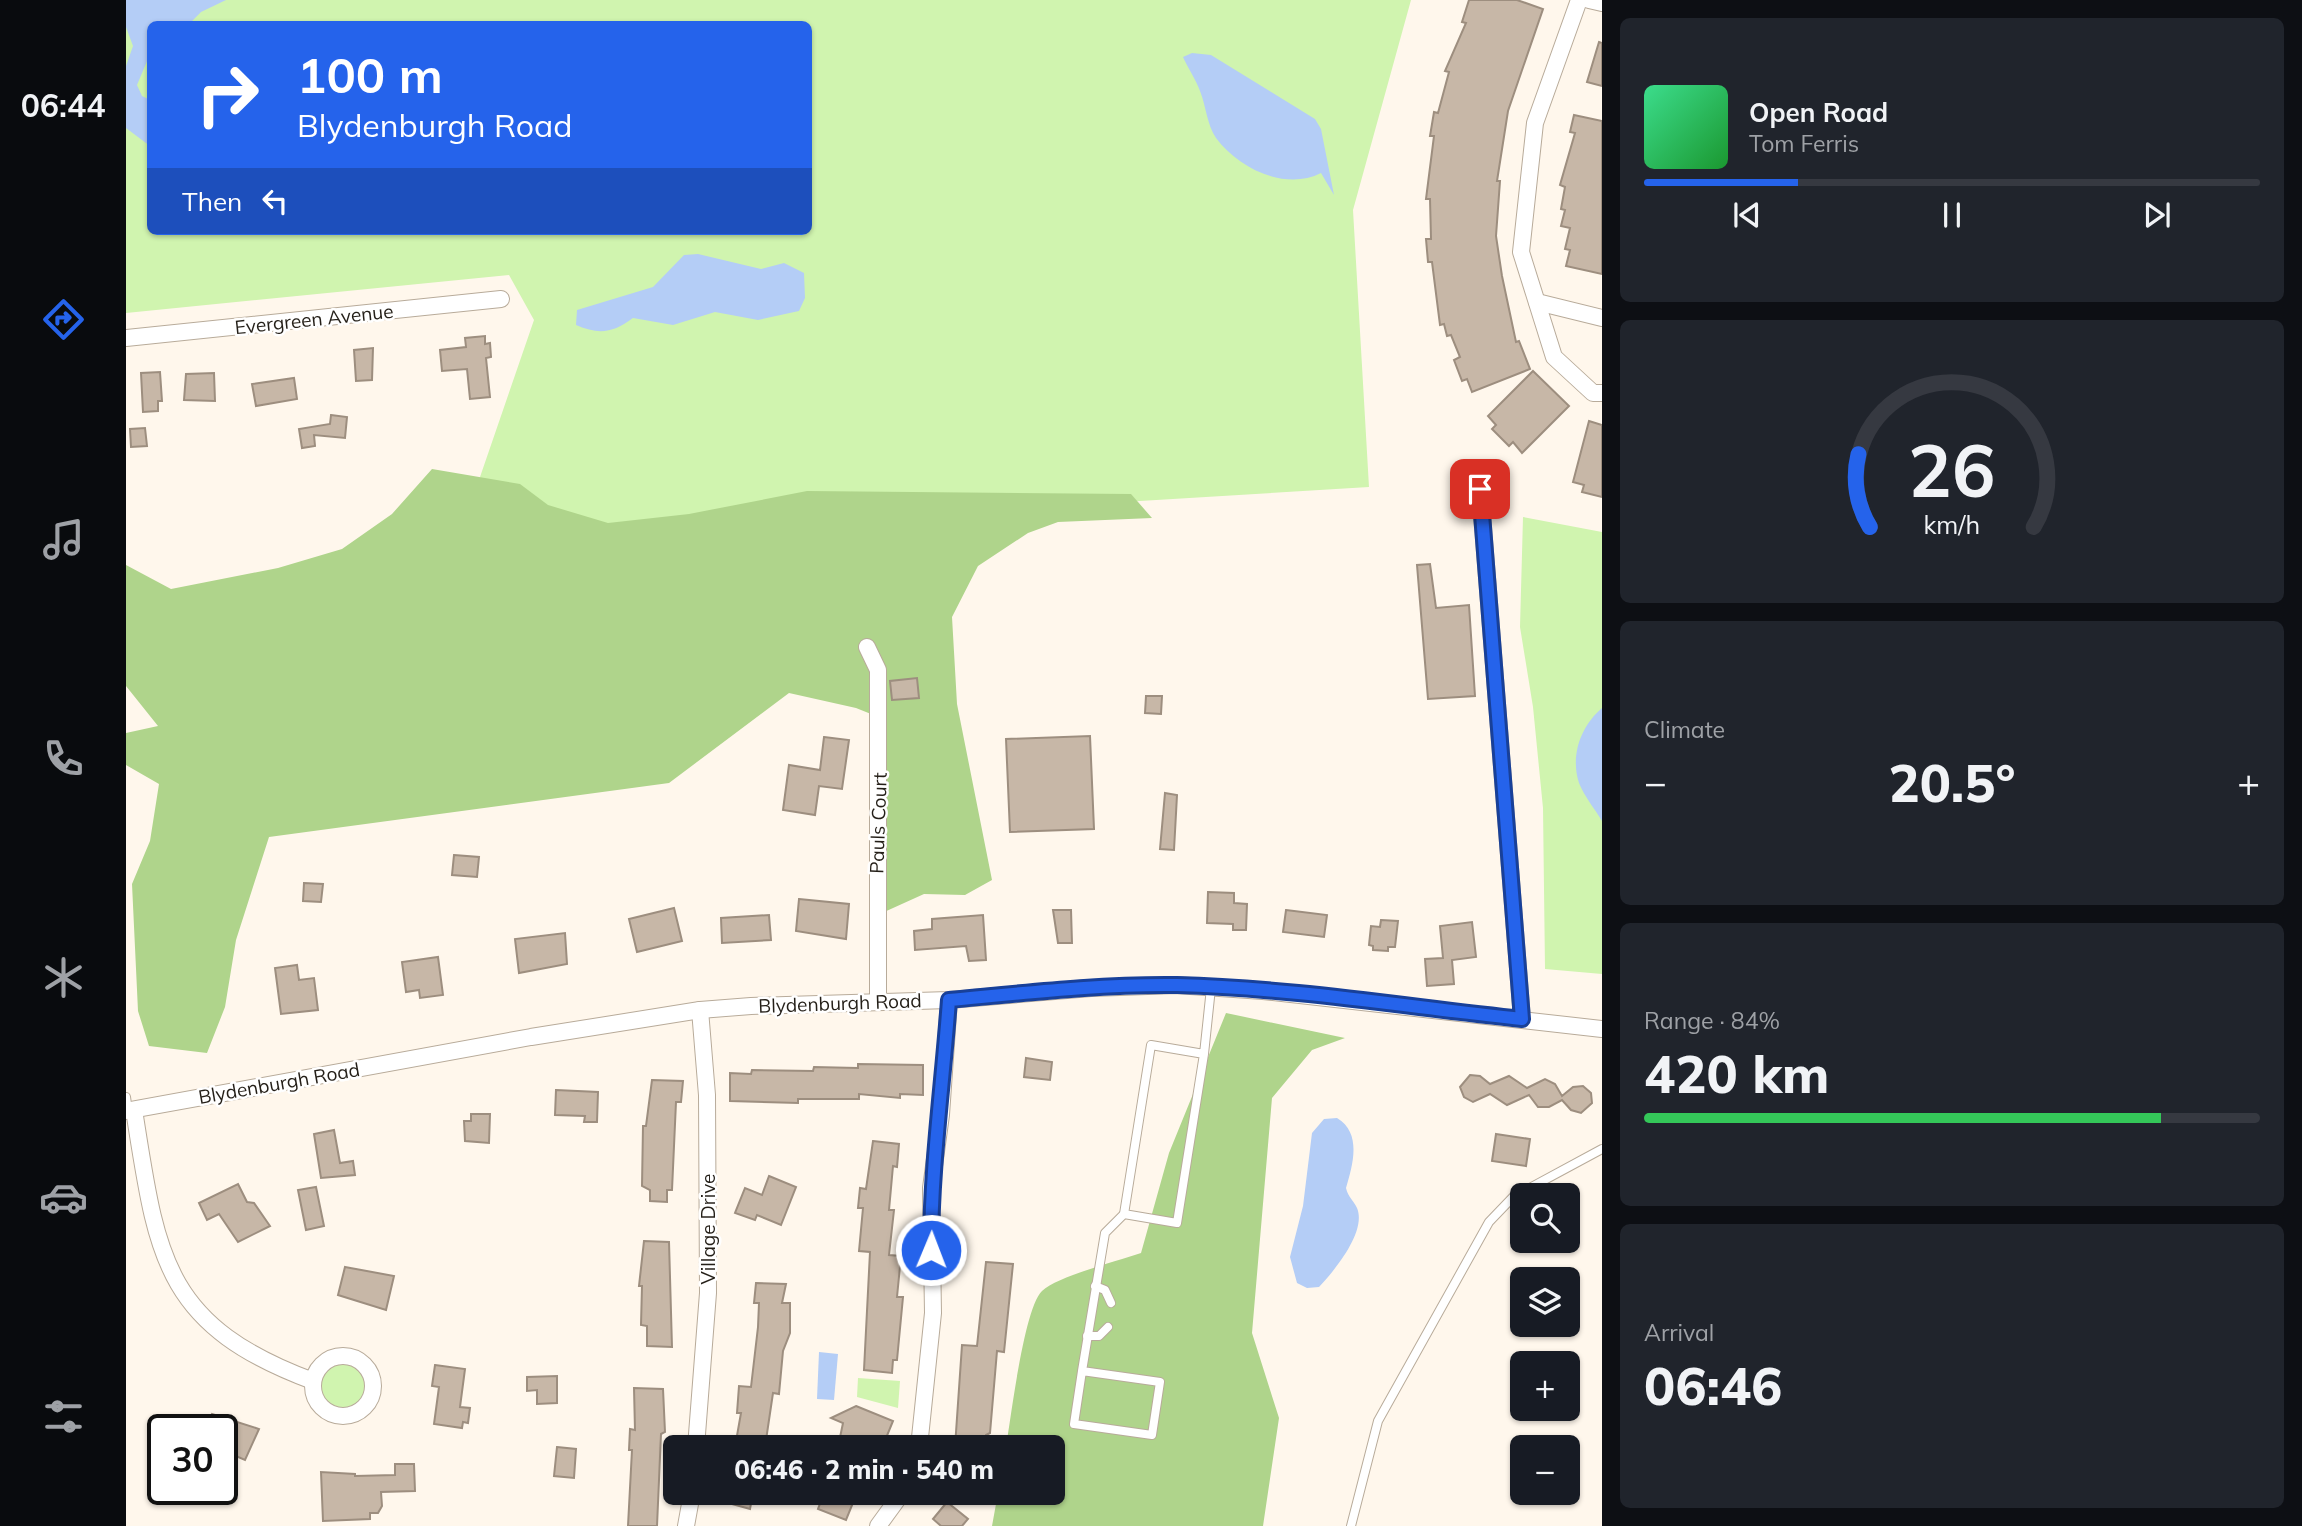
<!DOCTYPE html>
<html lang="en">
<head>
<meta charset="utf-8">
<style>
	:root { --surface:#171b24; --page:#20242c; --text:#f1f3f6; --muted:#9ea1a6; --line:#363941; --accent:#2563eb }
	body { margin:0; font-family:Mulish,sans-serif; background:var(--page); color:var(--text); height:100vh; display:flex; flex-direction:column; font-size:26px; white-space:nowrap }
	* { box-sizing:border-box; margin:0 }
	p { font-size:23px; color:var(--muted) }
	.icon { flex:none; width:38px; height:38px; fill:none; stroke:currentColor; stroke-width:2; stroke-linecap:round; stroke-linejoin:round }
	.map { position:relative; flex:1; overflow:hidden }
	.details { display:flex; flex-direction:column; gap:18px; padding:18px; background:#0d0f14; width:700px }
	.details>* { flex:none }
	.guide { position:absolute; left:21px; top:21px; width:665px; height:214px; border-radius:10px; box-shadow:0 2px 5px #0004; background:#2563eb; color:#fff; overflow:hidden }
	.controls { position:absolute; left:1384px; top:1183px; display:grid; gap:14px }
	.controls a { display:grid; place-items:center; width:70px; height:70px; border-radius:10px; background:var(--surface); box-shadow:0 2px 5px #0004; font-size:35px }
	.speed { position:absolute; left:21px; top:1414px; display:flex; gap:14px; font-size:35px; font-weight:700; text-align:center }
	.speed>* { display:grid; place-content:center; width:91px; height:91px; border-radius:50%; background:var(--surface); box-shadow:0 2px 5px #0004; line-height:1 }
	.speed .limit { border:4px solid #111; border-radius:10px; background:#fff; color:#111 }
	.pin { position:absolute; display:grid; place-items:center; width:60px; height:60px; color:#fff; margin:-30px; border-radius:14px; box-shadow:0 4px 10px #0006 }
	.me { position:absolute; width:77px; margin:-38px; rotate:1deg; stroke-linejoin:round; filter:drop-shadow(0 0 5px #0008) }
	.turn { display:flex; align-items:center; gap:24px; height:147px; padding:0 35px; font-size:32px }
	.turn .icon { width:91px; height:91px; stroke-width:2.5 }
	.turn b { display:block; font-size:49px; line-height:60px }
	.then { display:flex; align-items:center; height:66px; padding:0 35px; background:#0003; gap:14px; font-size:26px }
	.big { font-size:52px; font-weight:800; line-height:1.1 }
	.details .tile { flex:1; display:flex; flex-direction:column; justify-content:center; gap:10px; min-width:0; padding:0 24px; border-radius:10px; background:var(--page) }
	.details .dial { align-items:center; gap:0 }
	.dial svg { height:182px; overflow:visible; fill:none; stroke:var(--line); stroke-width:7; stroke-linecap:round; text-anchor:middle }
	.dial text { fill:var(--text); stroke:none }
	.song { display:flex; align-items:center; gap:21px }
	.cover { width:84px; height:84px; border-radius:10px; background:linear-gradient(135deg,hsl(150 70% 55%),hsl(130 70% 35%)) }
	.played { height:7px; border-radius:4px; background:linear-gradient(90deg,var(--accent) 25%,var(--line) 25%) }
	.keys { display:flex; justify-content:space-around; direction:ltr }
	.heat { display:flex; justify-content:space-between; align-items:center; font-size:38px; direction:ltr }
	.charge { height:10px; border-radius:5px; background:linear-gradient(90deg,#34c759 84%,var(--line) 0) }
	.trip { position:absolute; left:537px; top:1435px; width:402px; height:70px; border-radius:10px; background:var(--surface); box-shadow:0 2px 5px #0004; font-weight:800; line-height:70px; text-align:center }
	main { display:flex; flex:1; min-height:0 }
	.dock { display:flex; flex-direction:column; width:126px; justify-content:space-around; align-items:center; background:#090b0e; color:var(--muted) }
	.dock .icon { width:49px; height:49px }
	.dock .on { color:var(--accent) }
	.dock b { font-size:32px; color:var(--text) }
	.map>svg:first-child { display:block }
	.green { fill:#d0f4af; fill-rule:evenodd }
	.forest { fill:#afd48b }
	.water { fill:#b4cdf6 }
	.building { fill:#c7b7a7; stroke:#9d8e7f; stroke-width:2 }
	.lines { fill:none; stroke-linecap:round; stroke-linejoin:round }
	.lane-casing { stroke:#b8ab9a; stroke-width:10 }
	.street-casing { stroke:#b8ab9a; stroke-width:18 }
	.lane { stroke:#fff; stroke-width:8 }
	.street { stroke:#fff; stroke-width:16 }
	.route-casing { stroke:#184099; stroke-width:18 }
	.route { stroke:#2563eb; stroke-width:12 }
	.labels { text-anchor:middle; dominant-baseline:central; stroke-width:5; stroke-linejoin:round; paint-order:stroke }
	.street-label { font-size:19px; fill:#241f18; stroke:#fff }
</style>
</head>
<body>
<main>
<nav class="dock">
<b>06:44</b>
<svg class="icon on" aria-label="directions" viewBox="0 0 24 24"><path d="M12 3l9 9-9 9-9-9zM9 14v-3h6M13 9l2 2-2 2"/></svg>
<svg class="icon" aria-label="music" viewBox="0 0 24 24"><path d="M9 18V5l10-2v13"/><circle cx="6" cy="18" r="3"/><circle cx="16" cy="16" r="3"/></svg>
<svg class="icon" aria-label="phone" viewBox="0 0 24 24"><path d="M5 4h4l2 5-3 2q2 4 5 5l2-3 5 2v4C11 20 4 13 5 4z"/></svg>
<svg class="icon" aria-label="climate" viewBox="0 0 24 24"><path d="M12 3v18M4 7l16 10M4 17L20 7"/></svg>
<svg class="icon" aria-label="car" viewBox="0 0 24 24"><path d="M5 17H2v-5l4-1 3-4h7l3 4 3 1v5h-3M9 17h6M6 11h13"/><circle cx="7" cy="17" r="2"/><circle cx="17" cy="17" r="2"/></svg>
<svg class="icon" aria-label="filters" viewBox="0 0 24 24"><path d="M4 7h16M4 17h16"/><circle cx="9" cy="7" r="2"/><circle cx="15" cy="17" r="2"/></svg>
</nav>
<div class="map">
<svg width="1476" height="1526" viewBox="0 0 1476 1526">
	<rect width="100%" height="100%" fill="#fff7ec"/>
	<g class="green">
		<path d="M0,0H1285L1227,210L1243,487L377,540L354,477L408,320L383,275L0,313ZM24,24H682V231H24Z"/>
		<path d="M1397,517L1476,532V974L1419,969L1417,808L1407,707L1394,627Z"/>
		<circle cx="217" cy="1386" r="26"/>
		<path d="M732,1378L774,1381L772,1408L731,1397Z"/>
	</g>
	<g class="forest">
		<path d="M306,469L394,484L422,505L482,523L563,514L681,491L1005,494L1026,518L932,522L902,533L852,566L826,617L831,704L866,880L839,895L798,894L756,913L760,720L730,708L663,693L543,783L143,837L110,940L99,1007L81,1053L23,1046L12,1011L6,884L24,841L33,784L0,765V733L32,726L0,686V565L45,589L152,568L216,549L266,514Z"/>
		<path d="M1100,1013L1219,1038L1186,1050L1146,1098L1126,1333L1153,1418L1137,1526H866L872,1493H928V1447H880C885,1418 898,1308 916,1291C932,1276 992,1261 1015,1253L1043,1153Z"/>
	</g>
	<g class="water">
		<path d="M0,0H100L75,12L63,24H24V54L11,85L16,96L24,100V146L0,128V66L7,46L0,27Z"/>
		<path d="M1066,53L1085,55L1189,119L1195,129L1208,195L1195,173C1160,191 1113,169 1090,138C1081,125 1080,106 1074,91C1070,80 1062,68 1057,57Z"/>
		<path d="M572,254L635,269L658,263L678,273L679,298L673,311L632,320L589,312L547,325L507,318C487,333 473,335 450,325L451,310L527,287L558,255Z"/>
		<path d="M1476,708V821C1469,809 1458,796 1453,783C1444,755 1455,726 1476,708Z"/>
		<path d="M1211,1118C1236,1133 1227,1164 1220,1188C1222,1197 1228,1201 1231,1208C1241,1232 1208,1271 1193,1287L1181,1288L1171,1283L1164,1257L1177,1206L1186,1133L1198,1119Z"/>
		<path d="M693,1352L712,1354L708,1400L691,1399Z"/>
	</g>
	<g class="building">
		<path d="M1343,0H1391L1417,9L1382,111L1371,181H1374L1370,236L1376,276L1390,342L1393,341L1404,369L1346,392L1341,379L1336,381L1328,360L1334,357L1325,335L1321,336L1318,324L1314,325L1306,262H1302L1300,239H1305L1304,199H1300L1308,136H1304L1308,112L1312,113L1323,72L1319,71L1340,23L1336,22Z"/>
		<path d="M1473,42L1476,43V86L1461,82Z"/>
		<path d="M1448,115L1476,121V274L1440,266L1444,250L1439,249L1444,228L1435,226L1439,210L1435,209L1439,187L1434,185L1449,133L1444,132Z"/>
		<path d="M359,336V344L364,343L365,357L360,358L364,397L344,399L341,369L316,371L314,350L340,347L339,338Z"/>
		<path d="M247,348L246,380L230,381L228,350Z"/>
		<path d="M1407,371L1443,406L1396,453L1387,442L1383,446L1366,429L1370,425L1362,416Z"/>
		<path d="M34,372L36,401H32V411L17,412L15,373Z"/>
		<path d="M88,373L89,401L58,400L60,374Z"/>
		<path d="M168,378L171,399L130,406L126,384Z"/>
		<path d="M205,415L221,417L219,438L188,435L189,446L176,448L173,429L204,424Z"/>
		<path d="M1463,421L1476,425V497L1456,492L1458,485L1447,482Z"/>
		<path d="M19,428L21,446L5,447L4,429Z"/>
		<path d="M1304,564L1310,608L1343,605L1349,696L1302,699L1291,565Z"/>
		<path d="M791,678L793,698L766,700L764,681Z"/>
		<path d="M1020,696H1036L1035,714L1019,713Z"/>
		<path d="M964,736L968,829L884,832L880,739Z"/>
		<path d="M698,737L723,740L716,789L693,786L689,815L657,810L663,765L694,770Z"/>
		<path d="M1039,793L1051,795L1048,850L1034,849Z"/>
		<path d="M328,855L353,857L351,877L326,875Z"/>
		<path d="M178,883L197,884L195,902L177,901Z"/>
		<path d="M1082,892L1108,893V903L1121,904L1120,930H1107V924L1081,923Z"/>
		<path d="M673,899L723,904L720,939L670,931Z"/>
		<path d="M548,908L556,941L511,952L503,919Z"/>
		<path d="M927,910H945L946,943H932Z"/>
		<path d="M1160,910L1201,915L1198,937L1157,932Z"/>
		<path d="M643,915L645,940L596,943L595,918Z"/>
		<path d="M857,915L860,960L843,961L840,946L789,950L788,931L806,929V919Z"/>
		<path d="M1255,920L1272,921L1269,947H1262V951L1247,950V946L1243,945L1245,926L1254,927Z"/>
		<path d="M1346,922L1350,957L1326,960L1328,984L1301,986L1299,959L1317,958L1314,926Z"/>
		<path d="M439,933L441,964L393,973L389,939Z"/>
		<path d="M312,957L317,995L294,998L293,990L280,992L276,962Z"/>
		<path d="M171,965L173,980L188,978L192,1010L155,1014L149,968Z"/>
		<path d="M900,1058L926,1062L924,1080L898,1077Z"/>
		<path d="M732,1064L797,1065V1095L774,1094V1098L733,1094V1099H672V1103L604,1101V1073L625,1074L626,1070L687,1071L688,1067L732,1068Z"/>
		<path d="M1344,1075L1354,1076L1364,1084L1383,1076L1401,1088L1419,1079L1429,1084L1436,1096L1447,1087L1457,1086L1465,1093L1466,1103L1455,1113L1445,1110L1436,1100L1423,1107H1412L1403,1095L1381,1105L1364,1094L1347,1102L1338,1097L1334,1087Z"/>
		<path d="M526,1080L557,1081L555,1102H550L546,1190H541V1202L524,1201V1190L516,1186L517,1126H520Z"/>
		<path d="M430,1090L472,1092L471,1122H458L459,1116L429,1115Z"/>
		<path d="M345,1114H364L363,1143L339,1141L338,1121H345Z"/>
		<path d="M208,1130L214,1163L227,1161L229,1175L195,1178L188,1134Z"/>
		<path d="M1370,1134L1404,1139L1400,1166L1366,1161Z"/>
		<path d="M747,1141L773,1144L771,1167L767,1166L763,1210H768L763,1255L775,1256L771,1297H777L771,1360H767L766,1373L738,1370L744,1252L733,1251L737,1208H732L734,1188L740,1189Z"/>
		<path d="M643,1176L670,1187L655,1225L631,1215L629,1220L609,1213L619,1188L636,1195Z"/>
		<path d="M112,1184L121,1202L128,1203L144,1226L112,1242L93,1214L81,1220L73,1203Z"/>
		<path d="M190,1187L198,1226L180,1230L172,1190Z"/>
		<path d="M518,1241L543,1242L546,1347L521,1346V1326L515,1325L516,1286H513Z"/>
		<path d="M860,1262L887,1264L878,1352L871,1351L864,1433L860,1435L858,1447H829L836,1345L851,1346Z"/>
		<path d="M219,1267L268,1276L260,1310L212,1295Z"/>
		<path d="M630,1283L660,1284L656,1303H664V1333L657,1351L653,1394L647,1393L639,1447H609L615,1413H611L613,1386L625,1387L632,1327L633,1303H628Z"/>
		<path d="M309,1365L339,1369L334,1407L344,1408L342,1423L337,1422L336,1428L308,1424L313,1387L306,1386Z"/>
		<path d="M431,1376V1403L411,1404V1390L401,1391V1377Z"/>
		<path d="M508,1388L537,1389L539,1432L535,1434L531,1526H502L506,1450H503L504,1429L509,1430Z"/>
		<path d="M730,1406L767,1421L758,1443L752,1441L749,1447H712L717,1423L705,1418Z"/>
		<path d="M86,1414L133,1429L119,1460L96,1450V1430H79Z"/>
		<path d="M431,1447L450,1449L448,1478L428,1476Z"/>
		<path d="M269,1464H288L289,1491L255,1492L256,1506L252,1513H244V1519L197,1521L195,1472L229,1474V1476L269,1475Z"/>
		<path d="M608,1493H627L624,1509L606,1504Z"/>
		<path d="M698,1493H731L720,1520L692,1509Z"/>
		<path d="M821,1502L842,1519L836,1526H815L807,1519Z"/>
	</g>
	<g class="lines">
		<g class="lane-casing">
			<g id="lane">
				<path d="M1078,1054L1051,1223L998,1214L1025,1045L1078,1054L1085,988"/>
				<path d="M0,1097L2,1111"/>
				<path d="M969,1286L979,1290L985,1303"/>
				<path d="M961,1336H973L982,1327"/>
				<path d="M956,1371L948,1424L1026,1435L1034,1382L956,1371L979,1233L998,1214"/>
				<path d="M1225,1526L1252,1421L1363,1222L1387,1197L1476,1149"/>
			</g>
		</g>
		<g class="street-casing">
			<g id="street">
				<path d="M1453,0L1409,123L1395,252L1428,357L1467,393H1476"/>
				<path d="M1463,0L1476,3"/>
				<path d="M1411,302L1476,318"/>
				<path d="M0,338L375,299"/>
				<path d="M1354,489L1396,1019"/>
				<path d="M741,647L752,670V1001"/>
				<path d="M8,1110C31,1255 36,1325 187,1381"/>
				<path d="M0,1111L405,1037L574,1010L625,1006L823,1000L965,988L1050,985L1137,991L1476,1029"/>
				<circle cx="217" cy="1386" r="30"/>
				<path d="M570,1447L582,1293L581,1095L574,1010"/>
				<path d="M793,1447L807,1313L805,1188L815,1115L823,1000"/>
				<path d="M560,1526L566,1493"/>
				<path d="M752,1526L776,1493"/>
			</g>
		</g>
		<use href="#lane" class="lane"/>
		<use href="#street" class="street"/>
	</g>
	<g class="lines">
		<g class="route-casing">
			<path id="route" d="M805,1250C805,1166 817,1083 823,1000C898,993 975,984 1051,985C1166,988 1282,1007 1396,1019L1354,489"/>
		</g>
		<use href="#route" class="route"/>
	</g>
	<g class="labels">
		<g class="street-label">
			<text transform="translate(188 319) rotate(-6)">Evergreen Avenue</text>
			<text transform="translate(752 823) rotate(-88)">Pauls Court</text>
			<text transform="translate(714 1003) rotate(-2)">Blydenburgh Road</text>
			<text transform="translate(153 1083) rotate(-10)">Blydenburgh Road</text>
			<text transform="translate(582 1229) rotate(-90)">Village Drive</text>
		</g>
	</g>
</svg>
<div class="controls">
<a><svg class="icon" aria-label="search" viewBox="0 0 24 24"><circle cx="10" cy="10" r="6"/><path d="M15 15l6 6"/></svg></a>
<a><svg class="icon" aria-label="layers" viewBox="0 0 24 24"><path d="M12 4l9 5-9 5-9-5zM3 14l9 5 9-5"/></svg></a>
<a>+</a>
<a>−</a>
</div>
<div class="speed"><div class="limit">30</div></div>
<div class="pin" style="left:1354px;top:489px;background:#d93025"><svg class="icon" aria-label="arrive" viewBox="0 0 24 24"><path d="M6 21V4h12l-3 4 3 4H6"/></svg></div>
<svg class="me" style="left:805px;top:1250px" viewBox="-20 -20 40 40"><circle r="17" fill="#2563eb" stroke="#fff" stroke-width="3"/><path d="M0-11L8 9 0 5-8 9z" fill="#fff"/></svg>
<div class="trip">06:46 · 2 min · 540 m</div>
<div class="guide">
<div class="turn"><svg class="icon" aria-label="right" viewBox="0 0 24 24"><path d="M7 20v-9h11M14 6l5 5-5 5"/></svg><div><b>100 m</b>Blydenburgh Road</div></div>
<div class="then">Then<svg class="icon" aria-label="left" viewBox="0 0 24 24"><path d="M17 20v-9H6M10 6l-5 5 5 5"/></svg></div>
</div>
</div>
<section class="details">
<div class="tile">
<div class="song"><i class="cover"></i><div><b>Open Road</b><p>Tom Ferris</p></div></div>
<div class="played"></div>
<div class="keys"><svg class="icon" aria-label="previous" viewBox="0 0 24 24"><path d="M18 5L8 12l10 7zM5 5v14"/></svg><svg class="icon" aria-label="pause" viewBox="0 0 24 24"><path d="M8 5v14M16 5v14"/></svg><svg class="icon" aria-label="next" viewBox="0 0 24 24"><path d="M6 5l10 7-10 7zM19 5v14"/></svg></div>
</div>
<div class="tile dial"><svg viewBox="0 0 100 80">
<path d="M14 69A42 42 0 1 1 86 69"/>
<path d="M14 69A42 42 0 0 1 9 37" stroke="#2563eb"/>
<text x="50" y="56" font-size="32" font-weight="700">26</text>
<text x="50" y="72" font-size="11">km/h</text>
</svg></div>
<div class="tile"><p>Climate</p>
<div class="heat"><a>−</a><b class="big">20.5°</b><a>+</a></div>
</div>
<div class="tile"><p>Range · 84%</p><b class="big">420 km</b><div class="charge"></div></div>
<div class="tile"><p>Arrival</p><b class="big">06:46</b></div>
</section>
</main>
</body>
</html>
